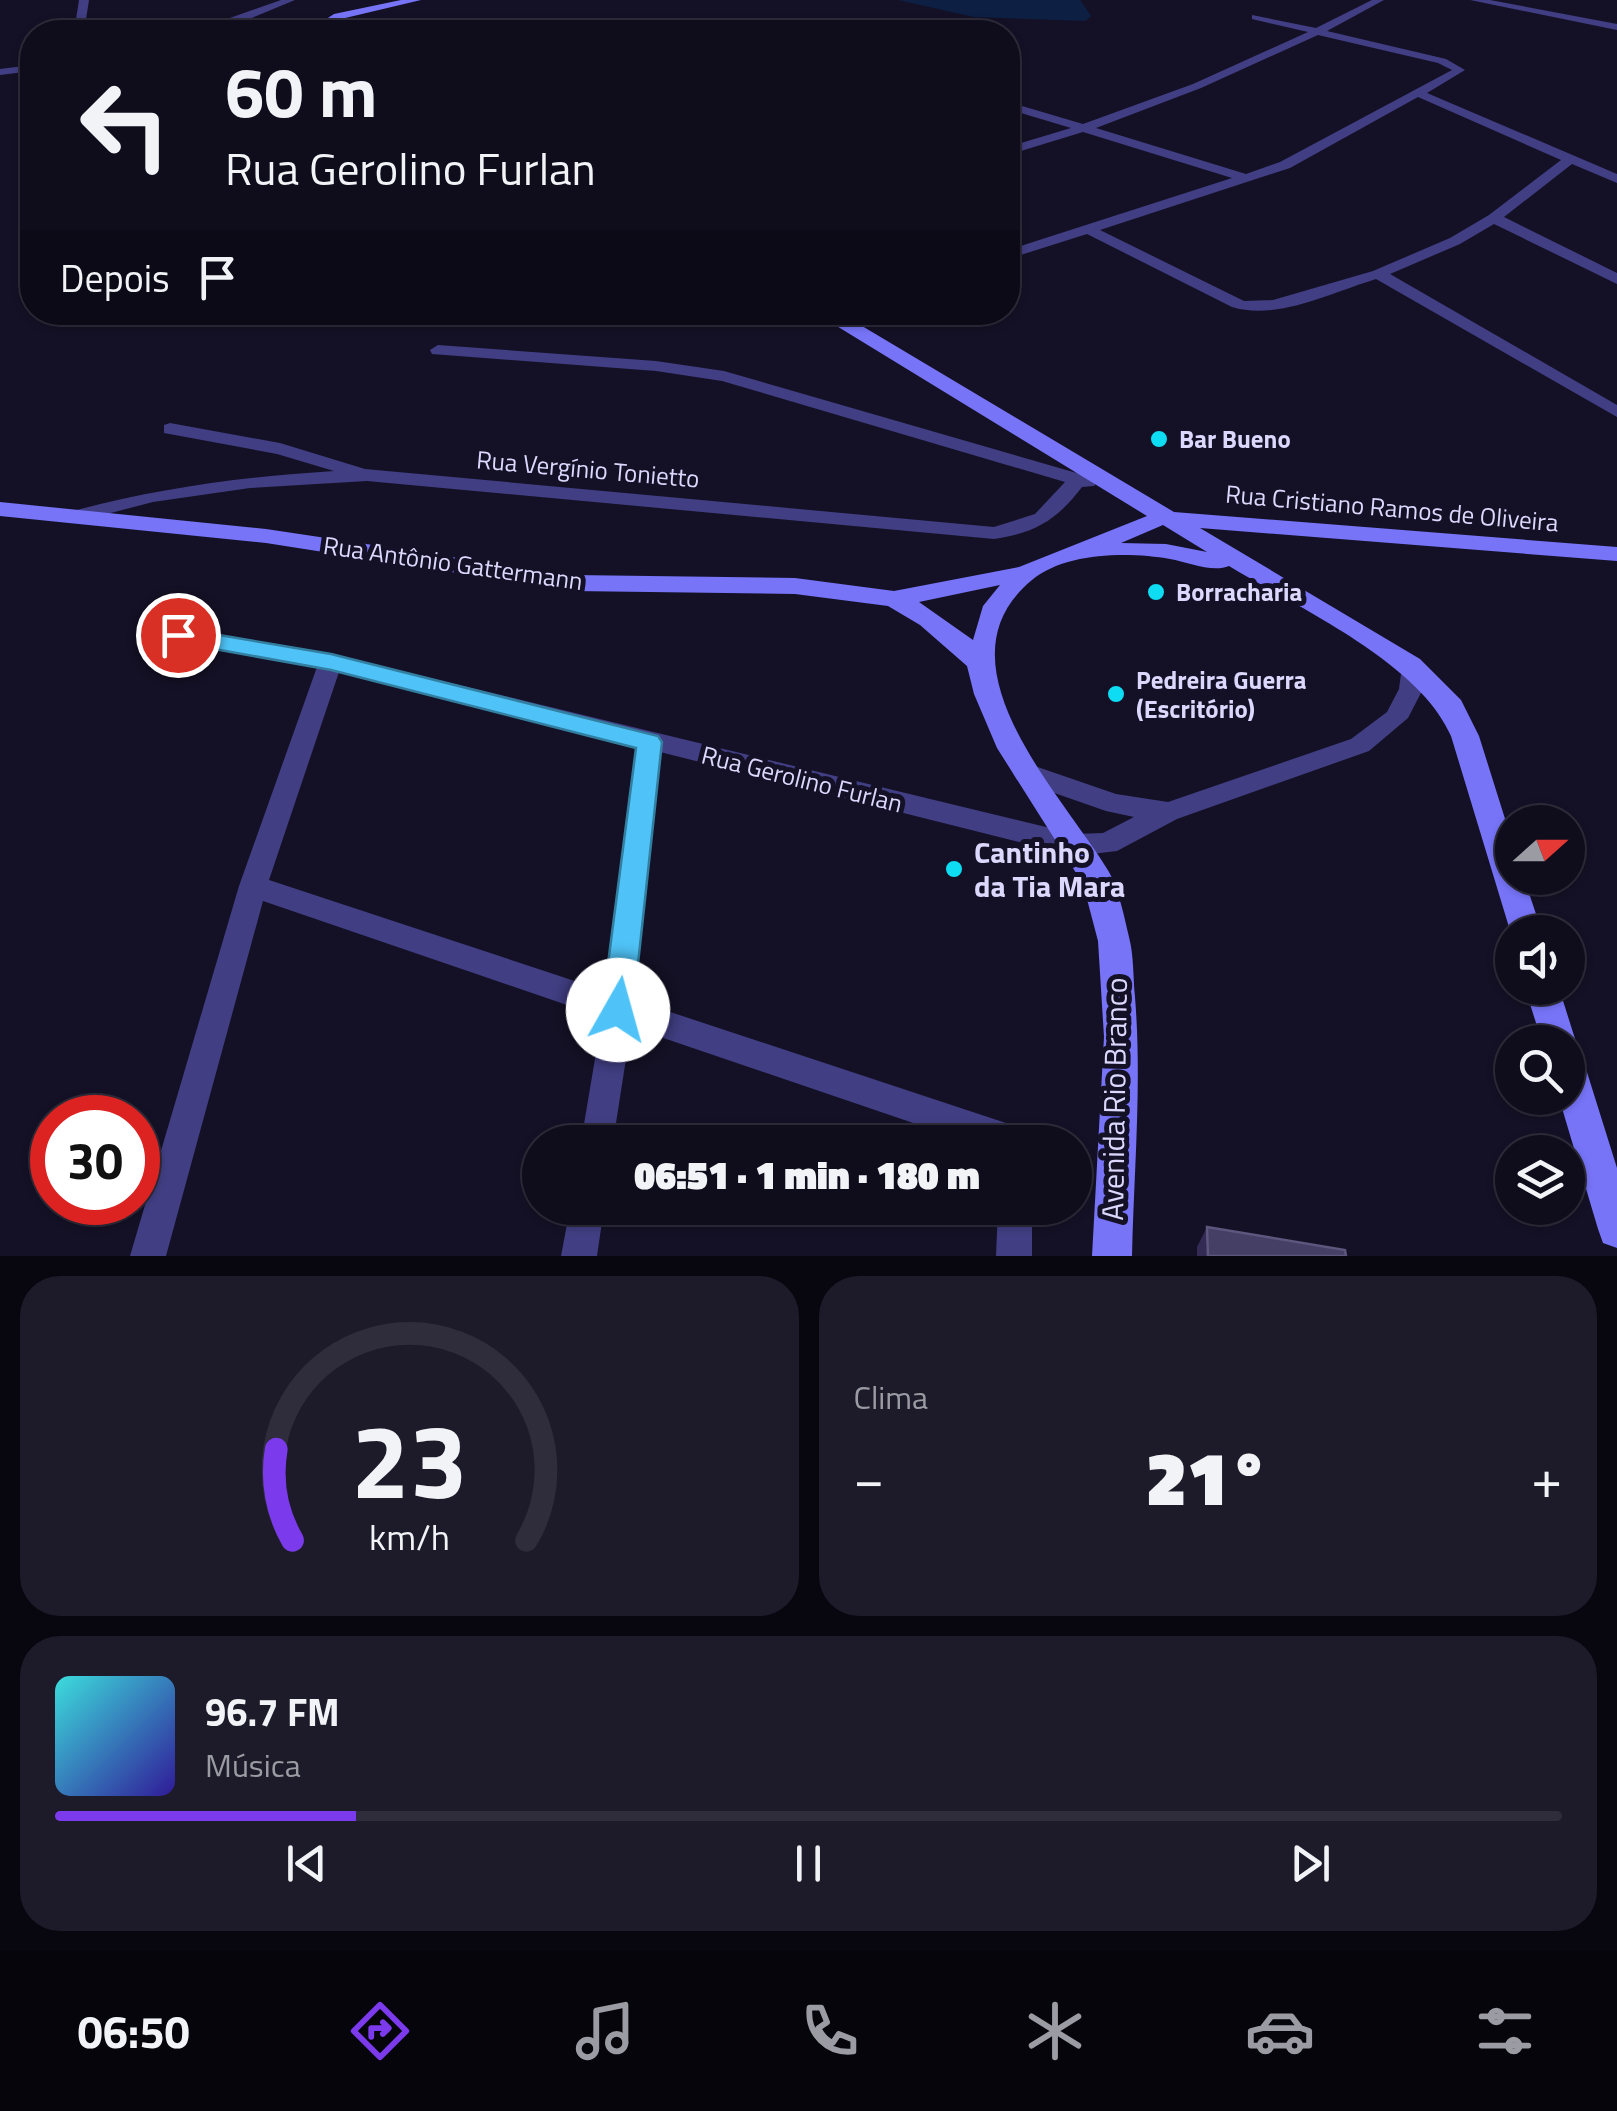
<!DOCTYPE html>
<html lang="pt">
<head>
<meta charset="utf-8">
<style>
	:root { --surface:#0f0d1c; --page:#1d1b29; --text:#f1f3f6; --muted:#9b9ca3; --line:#2f2d3b; --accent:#7c3aed }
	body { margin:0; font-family:"Titillium Web",sans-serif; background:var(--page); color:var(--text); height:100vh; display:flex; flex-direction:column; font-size:38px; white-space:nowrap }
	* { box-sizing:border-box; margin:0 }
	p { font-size:32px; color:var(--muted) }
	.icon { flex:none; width:55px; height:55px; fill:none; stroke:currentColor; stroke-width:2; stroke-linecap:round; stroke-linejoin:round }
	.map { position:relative; height:1256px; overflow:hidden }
	.details { display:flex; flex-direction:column; gap:20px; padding:20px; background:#08070f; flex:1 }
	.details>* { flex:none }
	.hud { position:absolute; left:20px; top:20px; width:1000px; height:305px; border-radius:40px; box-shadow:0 2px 8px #0004,0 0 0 2px var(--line); background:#0f0d1c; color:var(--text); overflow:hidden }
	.needle { width:65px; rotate:69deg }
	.buttons { position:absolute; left:1495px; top:805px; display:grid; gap:20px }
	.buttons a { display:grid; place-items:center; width:90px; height:90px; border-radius:50%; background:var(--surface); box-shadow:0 2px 8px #0004,0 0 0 2px var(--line); font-size:50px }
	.speed { position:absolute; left:30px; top:1095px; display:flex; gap:20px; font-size:50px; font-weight:700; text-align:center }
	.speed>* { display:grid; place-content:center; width:130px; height:130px; border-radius:50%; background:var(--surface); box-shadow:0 2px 8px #0004,0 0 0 2px var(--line); line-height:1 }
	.speed .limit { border:15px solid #d22; background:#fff; color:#111 }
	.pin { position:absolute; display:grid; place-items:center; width:85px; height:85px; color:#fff; margin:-42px; border:5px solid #fff; border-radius:50%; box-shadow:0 2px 10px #0007 }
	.me { position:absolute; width:110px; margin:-55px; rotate:7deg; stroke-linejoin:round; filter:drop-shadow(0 0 8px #0008) }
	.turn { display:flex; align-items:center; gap:35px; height:210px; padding:0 40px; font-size:45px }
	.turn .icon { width:130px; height:130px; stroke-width:2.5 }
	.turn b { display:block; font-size:70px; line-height:85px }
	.then { display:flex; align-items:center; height:95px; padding:0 40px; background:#0003; gap:20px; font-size:38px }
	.big { font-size:75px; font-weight:800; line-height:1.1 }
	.details .widget { flex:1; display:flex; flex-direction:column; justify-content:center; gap:15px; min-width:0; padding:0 35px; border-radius:40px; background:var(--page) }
	.details .dial { align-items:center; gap:0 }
	.dial svg { height:260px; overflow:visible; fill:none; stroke:var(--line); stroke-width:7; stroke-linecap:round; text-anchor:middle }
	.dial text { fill:var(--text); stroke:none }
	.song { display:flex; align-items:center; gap:30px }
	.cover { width:120px; height:120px; border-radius:15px; background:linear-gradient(135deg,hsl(180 70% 55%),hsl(250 70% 35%)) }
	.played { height:10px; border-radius:5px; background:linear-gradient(90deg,var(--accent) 20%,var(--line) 20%) }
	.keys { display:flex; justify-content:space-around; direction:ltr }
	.heat { display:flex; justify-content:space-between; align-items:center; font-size:55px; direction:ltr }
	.details .tiles { flex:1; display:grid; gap:20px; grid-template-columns:1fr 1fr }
	.widget:last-child { grid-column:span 2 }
	.trip { position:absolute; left:522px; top:1125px; width:570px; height:100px; border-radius:50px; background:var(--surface); box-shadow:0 2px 8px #0004,0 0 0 2px var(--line); font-weight:800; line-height:100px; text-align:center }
	.tabs { display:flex; height:160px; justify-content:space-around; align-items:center; background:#06050b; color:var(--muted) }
	.tabs .icon { width:70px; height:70px }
	.tabs .active { color:var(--accent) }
	.tabs b { font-size:45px; color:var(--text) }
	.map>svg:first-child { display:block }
	.water { fill:#0d2043 }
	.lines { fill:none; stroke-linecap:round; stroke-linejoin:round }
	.street { fill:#413e83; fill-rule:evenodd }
	.secondary { fill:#7774f8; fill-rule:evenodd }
	.wall { fill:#332b53 }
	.building { fill:#453e65; stroke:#5d567d; stroke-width:2.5 }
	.route { fill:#4fc3f7; stroke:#337fa1; stroke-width:2.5 }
	.poi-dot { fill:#0edcf3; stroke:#141126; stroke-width:4 }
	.labels { text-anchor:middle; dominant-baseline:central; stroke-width:10; stroke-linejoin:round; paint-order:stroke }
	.poi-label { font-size:25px; font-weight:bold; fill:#dcd8fd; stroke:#141126; text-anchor:start }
	.street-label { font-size:25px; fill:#dcd8fd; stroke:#141126 }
	.near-poi-label { font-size:30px; font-weight:bold; fill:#dcd8fd; stroke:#141126; text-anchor:start }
	.near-street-label { font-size:30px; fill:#dcd8fd; stroke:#141126 }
</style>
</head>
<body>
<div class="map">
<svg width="1617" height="1256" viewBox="0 0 1617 1256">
	<rect width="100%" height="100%" fill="#141126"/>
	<path class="water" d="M898,0H1080L1091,16L1086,21L974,17Z"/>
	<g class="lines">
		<g class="street">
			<path d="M79,0H89L84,32H74Z"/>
			<path d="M281,0H295L218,32H207L227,19Z"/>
			<path d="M1372,0H1384L1327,31L1446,59L1465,70L1427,93L1617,174V183L1572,164L1504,217L1617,273V284L1494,224L1460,244L1390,274L1617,405V417L1376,279C1333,292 1277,321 1232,307L1087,234L1008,259V250L1232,178L1083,132L1008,155V147L1071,128L1008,109V102L1083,124L1193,84L1308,32L1252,19V15L1316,28ZM1318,35L1438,63L1452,70L1280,162L1246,174L1096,128L1201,88ZM1418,97L1561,160L1489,215L1450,238L1373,271L1273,300L1244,301L1100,230L1290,168Z"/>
			<path d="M1470,0H1490L1617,24V30Z"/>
			<path d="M32,65V71L0,75V69Z"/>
			<path d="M438,345L656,361L724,371L1094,478L1097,482L1094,486L1082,487C1057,520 1035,533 994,539L367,481L250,488L153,502L76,522L66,516L69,512C159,488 241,477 334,471L277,454L164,433V425L170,423L280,443L365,469L994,527L1035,514L1065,482L722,381L656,371L432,354L430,350Z"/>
			<path d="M178,628L331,654L1075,834L1103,833L1134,817L1106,811L1017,780L1013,773L1017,766L1026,763L1116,794L1168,802L1351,739L1387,712L1399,689L1403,659H1419L1423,689L1408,718L1369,751L1177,819L1117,851L1075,856L660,752L634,1000L1015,1126L1027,1131L1031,1142H969L631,1027L613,1142H581L602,1017L263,901L166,1256H130L239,886L317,667L170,640L167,635L170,630ZM339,672L636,746L605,991L269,880Z"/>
			<path d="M570,1208H604L597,1256H561Z"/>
			<path d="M998,1208H1032V1256H996Z"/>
		</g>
		<g class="secondary">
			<path d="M401,0H421L341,19L319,32H306L334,14Z"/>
			<path d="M782,312H832L847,317L1174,512L1617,547V561L1200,528L1420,659L1461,700L1479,736L1512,841V878H1524L1542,932H1512V937L1451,736C1419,662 1298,608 1229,566C1212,573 1188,562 1170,559C1129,552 1066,552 1032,580C931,663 1063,795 1109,872C1119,890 1124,916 1129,937C1134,956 1133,978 1135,997C1142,1083 1134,1170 1132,1256H1092L1104,1037L1098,941L1083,884L997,748L974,694L967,666L920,625L888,606L795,594L573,591L266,543L0,516V502L266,529L573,575L795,578L894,591L1019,567L1147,516L835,325ZM1163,525L1207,552L1166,544L1121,543ZM1000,585L983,606L973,640L919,602Z"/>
			<path d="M1525,988H1559L1576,1042L1570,1054L1580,1057L1586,1069L1617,1168V1248L1603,1243L1598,1229L1559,1098H1568V1042H1542Z"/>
		</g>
	</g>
	<path class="wall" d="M1207,1227L1346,1256H1197V1247Z"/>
	<path class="building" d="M1207,1227L1345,1250L1346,1256H1208Z"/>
	<path class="route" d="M178,628L331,654L658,736L662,742L633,1010L629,1019L618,1023L607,1019L602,1010L636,748L331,670L170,641L166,635L170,630Z"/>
	<g class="poi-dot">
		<circle cx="1159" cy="439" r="10"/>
		<circle cx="1156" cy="592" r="10"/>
		<circle cx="1116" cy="694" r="10"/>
		<circle cx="954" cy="869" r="10"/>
	</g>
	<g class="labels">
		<g class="poi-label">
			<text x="1179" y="439">Bar Bueno</text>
			<text x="1176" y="592">Borracharia</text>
			<text x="1136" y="680">Pedreira Guerra<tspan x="1136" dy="29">(Escritório)</tspan></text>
		</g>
		<g class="street-label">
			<text transform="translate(588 469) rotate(5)">Rua Vergínio Tonietto</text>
			<text transform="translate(1392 508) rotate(5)">Rua Cristiano Ramos de Oliveira</text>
			<text transform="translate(453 563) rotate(8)">Rua Antônio Gattermann</text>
			<text transform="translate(802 779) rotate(14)">Rua Gerolino Furlan</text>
		</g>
		<g class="near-poi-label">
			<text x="974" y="852">Cantinho<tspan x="974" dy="34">da Tia Mara</tspan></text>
		</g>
		<g class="near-street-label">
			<text transform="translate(1114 1099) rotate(-89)">Avenida Rio Branco</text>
		</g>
	</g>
</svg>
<div class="buttons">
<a><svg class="needle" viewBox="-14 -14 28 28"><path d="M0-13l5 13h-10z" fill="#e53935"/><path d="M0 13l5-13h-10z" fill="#9b9ca3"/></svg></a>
<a><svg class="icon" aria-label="sound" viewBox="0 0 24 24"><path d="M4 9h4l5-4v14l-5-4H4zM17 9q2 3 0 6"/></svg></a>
<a><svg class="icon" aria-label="search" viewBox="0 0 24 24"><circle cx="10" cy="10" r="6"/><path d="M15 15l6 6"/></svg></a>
<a><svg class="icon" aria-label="layers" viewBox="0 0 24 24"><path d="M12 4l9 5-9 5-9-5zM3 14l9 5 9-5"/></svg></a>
</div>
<div class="speed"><div class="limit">30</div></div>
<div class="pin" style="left:178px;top:635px;background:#d93025"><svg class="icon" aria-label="arrive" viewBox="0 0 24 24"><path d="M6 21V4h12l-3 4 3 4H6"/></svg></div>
<svg class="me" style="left:618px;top:1010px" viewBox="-20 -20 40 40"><circle r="19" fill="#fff"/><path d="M0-13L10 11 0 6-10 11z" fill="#4fc3f7"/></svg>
<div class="trip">06:51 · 1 min · 180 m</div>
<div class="hud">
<div class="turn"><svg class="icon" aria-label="left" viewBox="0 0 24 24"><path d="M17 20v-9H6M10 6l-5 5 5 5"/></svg><div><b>60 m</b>Rua Gerolino Furlan</div></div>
<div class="then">Depois<svg class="icon" aria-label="arrive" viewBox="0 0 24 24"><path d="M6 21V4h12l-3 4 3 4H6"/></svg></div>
</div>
</div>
<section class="details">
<div class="tiles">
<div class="widget dial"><svg viewBox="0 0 100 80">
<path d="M14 69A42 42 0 1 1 86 69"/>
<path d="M14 69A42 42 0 0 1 9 41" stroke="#7c3aed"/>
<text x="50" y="56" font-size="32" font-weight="700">23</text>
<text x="50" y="72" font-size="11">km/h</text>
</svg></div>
<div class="widget"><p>Clima</p>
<div class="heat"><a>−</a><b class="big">21°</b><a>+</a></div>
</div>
<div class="widget">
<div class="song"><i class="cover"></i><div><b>96.7 FM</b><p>Música</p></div></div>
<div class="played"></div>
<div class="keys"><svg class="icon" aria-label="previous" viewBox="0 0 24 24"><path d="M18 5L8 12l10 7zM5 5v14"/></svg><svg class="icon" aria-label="pause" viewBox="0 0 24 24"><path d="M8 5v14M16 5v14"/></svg><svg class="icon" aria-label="next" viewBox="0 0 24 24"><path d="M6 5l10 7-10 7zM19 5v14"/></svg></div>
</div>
</div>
</section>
<nav class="tabs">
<b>06:50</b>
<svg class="icon active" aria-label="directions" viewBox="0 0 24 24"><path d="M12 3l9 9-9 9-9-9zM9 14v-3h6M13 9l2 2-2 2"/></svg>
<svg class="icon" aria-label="music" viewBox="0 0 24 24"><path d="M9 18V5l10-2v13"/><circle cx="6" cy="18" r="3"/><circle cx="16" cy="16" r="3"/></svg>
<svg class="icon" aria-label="phone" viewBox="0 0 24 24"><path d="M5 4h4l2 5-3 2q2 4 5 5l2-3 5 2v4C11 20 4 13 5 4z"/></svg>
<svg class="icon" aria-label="climate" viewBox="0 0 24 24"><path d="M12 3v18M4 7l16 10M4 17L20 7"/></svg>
<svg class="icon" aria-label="car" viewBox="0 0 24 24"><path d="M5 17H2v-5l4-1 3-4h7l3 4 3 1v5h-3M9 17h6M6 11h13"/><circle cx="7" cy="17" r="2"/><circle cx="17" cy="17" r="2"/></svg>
<svg class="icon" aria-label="filters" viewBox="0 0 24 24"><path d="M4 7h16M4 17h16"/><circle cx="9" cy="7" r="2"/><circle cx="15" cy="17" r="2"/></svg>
</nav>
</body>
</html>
